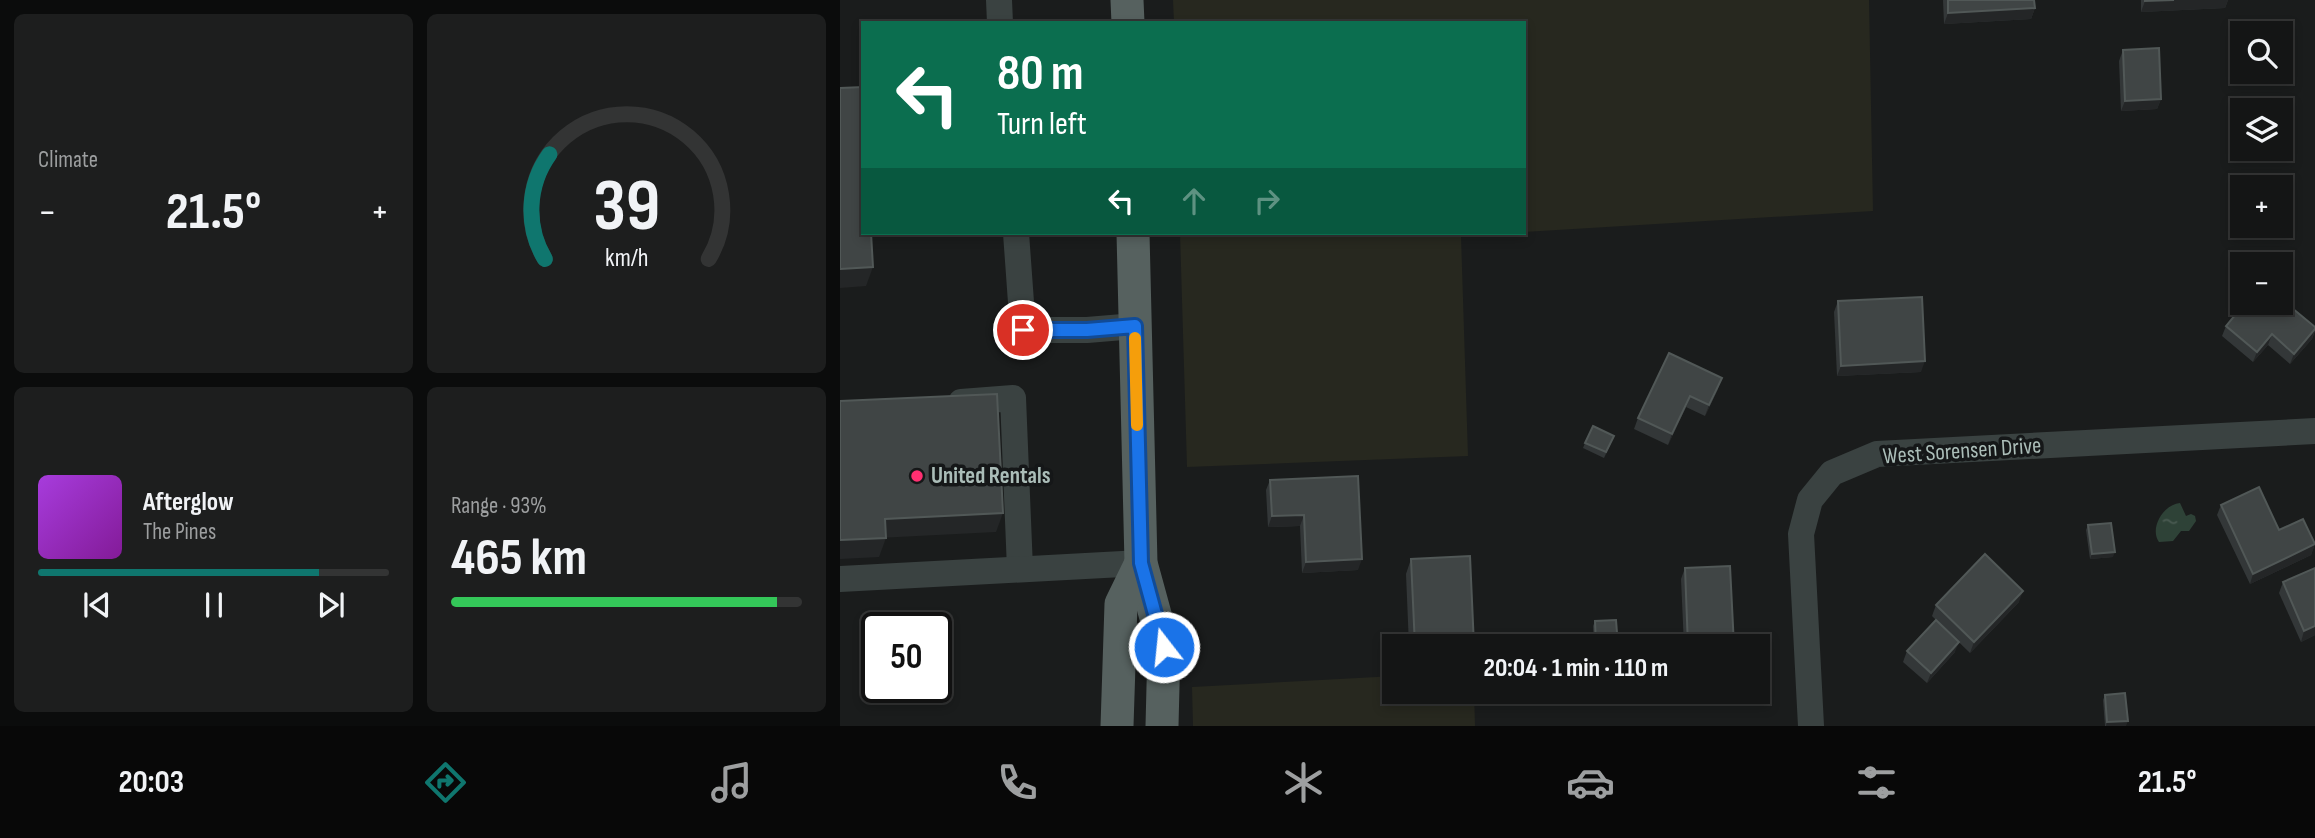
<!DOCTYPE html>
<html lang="en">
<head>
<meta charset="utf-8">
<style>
	:root { --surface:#141515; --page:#1d1e1e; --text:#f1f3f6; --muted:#9d9fa0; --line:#333434; --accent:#0f766e }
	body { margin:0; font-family:"Sofia Sans Condensed",sans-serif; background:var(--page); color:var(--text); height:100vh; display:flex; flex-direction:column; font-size:26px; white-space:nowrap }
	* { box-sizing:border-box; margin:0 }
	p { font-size:23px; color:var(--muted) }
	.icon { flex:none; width:38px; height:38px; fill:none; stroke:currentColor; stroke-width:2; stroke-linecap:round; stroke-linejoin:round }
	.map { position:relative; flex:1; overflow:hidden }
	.side { display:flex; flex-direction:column; gap:14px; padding:14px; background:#0b0c0c; width:840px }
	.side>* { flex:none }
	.top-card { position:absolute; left:21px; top:21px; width:665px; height:214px; border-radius:0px; box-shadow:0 4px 10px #0003,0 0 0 2px var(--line); background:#0b6e4f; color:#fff; overflow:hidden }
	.controls { position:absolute; left:1390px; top:21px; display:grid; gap:14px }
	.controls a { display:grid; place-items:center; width:63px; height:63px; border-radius:0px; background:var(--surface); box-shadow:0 4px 10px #0003,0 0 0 2px var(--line); font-size:35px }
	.speed { position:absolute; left:21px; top:612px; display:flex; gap:14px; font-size:35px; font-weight:700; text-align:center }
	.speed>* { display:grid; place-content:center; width:91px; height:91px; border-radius:50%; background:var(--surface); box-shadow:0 4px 10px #0003,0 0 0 2px var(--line); line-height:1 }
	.speed .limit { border:4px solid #111; border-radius:10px; background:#fff; color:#111 }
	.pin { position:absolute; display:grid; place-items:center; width:60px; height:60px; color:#fff; margin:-30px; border:4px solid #fff; border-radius:50%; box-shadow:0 2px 7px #0007 }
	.me { position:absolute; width:77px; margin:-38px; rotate:344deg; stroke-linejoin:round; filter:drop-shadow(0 0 5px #0008) }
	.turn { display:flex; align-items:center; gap:24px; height:147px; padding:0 21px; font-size:32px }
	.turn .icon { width:91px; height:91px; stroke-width:2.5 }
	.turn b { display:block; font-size:49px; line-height:60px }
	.lanes { display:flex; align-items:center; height:66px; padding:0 21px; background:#0003; justify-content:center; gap:35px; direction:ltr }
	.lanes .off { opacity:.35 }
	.big { font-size:52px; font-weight:700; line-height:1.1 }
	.side .card { flex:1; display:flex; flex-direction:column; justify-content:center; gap:10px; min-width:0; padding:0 24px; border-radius:10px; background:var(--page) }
	.side .dial { align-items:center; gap:0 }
	.dial svg { height:182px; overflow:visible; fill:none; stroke:var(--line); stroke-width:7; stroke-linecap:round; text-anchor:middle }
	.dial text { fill:var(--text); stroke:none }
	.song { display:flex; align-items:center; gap:21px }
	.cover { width:84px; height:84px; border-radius:10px; background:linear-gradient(135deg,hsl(280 70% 55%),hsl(290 70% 35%)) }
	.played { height:7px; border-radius:4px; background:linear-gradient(90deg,var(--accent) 80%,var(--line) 80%) }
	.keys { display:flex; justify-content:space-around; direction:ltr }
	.heat { display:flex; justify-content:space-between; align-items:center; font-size:38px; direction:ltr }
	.charge { height:10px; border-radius:5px; background:linear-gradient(90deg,#34c759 93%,var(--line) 0) }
	.side .tiles { flex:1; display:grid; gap:14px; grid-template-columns:repeat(2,1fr) }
	.trip { position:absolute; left:542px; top:634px; width:388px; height:70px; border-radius:0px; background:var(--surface); box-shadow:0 4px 10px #0003,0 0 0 2px var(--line); font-weight:700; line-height:70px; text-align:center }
	.tabs { display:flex; height:112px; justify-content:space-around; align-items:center; background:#080808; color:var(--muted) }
	.tabs .icon { width:49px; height:49px }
	.tabs .selected { color:var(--accent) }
	.tabs b { font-size:32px; color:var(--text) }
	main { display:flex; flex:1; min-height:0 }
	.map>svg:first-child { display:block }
	.grass { fill:#27281f }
	.water { fill:url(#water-ripples) }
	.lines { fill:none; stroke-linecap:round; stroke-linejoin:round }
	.minor { stroke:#3a4241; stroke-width:26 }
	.major { stroke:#56615f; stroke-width:33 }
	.wall { fill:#333738 }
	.shaded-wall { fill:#242627 }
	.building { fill:#404545; stroke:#515857; stroke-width:2 }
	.route-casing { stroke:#114b97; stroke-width:18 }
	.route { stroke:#1a73e8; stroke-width:12 }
	.slow { stroke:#f59e0b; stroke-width:12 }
	.poi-dot { fill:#ff2f71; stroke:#151718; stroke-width:2.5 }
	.labels { text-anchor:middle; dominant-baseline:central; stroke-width:7; stroke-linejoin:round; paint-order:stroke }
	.street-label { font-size:23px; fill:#abbdb8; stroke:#151718 }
	.poi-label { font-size:23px; font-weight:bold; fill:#abbdb8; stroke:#151718; text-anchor:start }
</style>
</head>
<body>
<main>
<section class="side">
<div class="tiles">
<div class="card"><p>Climate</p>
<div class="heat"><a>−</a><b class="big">21.5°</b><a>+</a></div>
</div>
<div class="card dial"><svg viewBox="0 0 100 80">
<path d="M14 69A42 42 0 1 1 86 69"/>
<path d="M14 69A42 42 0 0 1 16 23" stroke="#0f766e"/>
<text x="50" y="56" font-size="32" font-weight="700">39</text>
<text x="50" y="72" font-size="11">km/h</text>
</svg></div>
<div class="card">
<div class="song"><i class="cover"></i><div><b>Afterglow</b><p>The Pines</p></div></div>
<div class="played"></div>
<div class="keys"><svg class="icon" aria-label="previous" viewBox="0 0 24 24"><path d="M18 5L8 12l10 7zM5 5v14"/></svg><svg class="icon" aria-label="pause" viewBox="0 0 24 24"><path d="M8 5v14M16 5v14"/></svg><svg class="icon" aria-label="next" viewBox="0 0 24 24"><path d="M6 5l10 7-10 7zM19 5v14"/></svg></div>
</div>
<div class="card"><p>Range · 93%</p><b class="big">465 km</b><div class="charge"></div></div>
</div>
</section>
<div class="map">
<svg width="1475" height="726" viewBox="0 0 1475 726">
	<defs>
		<pattern id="water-ripples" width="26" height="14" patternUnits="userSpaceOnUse" patternTransform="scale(1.75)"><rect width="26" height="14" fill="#2e4237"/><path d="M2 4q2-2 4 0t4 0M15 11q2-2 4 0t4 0" fill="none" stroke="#4a5b52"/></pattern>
	</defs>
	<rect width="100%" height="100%" fill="#1a1c1c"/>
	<g class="grass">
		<path d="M333,0H1029L1033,211L684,232V23H334Z"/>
		<path d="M340,233H674L621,236L628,456L347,467Z"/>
		<path d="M555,676V691H634L635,726H353L352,687Z"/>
	</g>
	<path class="water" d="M1340,503L1346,516L1351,514L1355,516L1356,521L1349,531H1341L1333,541L1319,542C1309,528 1324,504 1340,503Z"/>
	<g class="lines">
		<g class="minor">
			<path d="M159,0L160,23"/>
			<path d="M176,233L183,330H247L295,326"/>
			<path d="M121,402L173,398L180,569"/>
			<path d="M0,579L301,563"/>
			<path d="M971,726L961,534L970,500L992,473L1037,454L1475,431"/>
		</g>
		<g class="major">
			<path d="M287,0L288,23"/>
			<path d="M293,233L301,563L324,647L322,726"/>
			<path d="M277,726L281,604L301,563"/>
		</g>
	</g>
	<g class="wall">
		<path d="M1103,0H1194L1195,8L1191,19L1104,24Z"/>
		<path d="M1301,0H1388L1385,8L1301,12Z"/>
		<path d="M1283,50L1321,99L1317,109L1281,111L1279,61Z"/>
		<path d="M998,301L1081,372L997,376L994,312Z"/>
		<path d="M1386,326L1475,327V331L1472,339L1450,364L1428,345L1413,362L1382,336Z"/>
		<path d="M829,353L878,389L865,416L846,407L828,445L794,429L798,418Z"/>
		<path d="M772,441L764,458L743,448L745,443Z"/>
		<path d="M430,480L518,570L462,573L460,526L428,527L426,490Z"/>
		<path d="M1381,505L1439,530L1475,543L1471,555L1410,584L1377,515Z"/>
		<path d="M1248,525L1273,557L1250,559L1246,530Z"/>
		<path d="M571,559L634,646H569L566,574Z"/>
		<path d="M845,568L894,646H844L841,579Z"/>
		<path d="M1475,568V635L1461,642L1439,593L1443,582Z"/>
		<path d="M1179,602L1130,653L1092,616L1096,605Z"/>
		<path d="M755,621L778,646H754L753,626Z"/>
		<path d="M1067,651L1115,652L1087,683L1063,662Z"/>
		<path d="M1265,695L1286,726H1265L1263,700Z"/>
	</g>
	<g class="shaded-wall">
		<path d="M1334,0H1388L1385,8L1301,12L1305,1Z"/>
		<path d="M1195,8L1191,19L1104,24L1108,13Z"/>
		<path d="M1321,99L1317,109L1281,111L1285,101Z"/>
		<path d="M25,233H103L24,237Z"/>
		<path d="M33,267L26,286L0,288V269Z"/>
		<path d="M1475,329L1472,339L1450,364L1454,354Z"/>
		<path d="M1432,334L1428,345L1413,362L1417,352Z"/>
		<path d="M1085,361L1081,372L997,376L1001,366Z"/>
		<path d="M882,378L878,389L865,416L869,405Z"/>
		<path d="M850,396L846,407L828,445L832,434Z"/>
		<path d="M163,513L156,532L38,538L45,519Z"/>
		<path d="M464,515L460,526L428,527L432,516Z"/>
		<path d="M46,538L39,557L0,559V540Z"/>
		<path d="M1475,544L1471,555L1410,584L1413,574Z"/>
		<path d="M1275,552L1273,557L1250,559L1252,554Z"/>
		<path d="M522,559L518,570L462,573L466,562Z"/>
		<path d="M1183,591L1179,602L1130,653L1134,642Z"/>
		<path d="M1475,626V635L1461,642L1464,631Z"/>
		<path d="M1119,642L1115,652L1087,683L1091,673Z"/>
		<path d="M1288,721L1286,726H1266L1267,722Z"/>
	</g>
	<g class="building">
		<path d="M1108,0H1194L1195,8L1108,13Z"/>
		<path d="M1305,0H1334L1305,1Z"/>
		<path d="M1319,48L1321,99L1285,101L1283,50Z"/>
		<path d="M23,87V233H31L33,267L0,269V88Z"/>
		<path d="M1082,297L1085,361L1001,366L998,301Z"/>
		<path d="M1440,298L1475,327V329L1454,354L1432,334L1417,352L1386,326L1405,303H1440Z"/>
		<path d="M829,353L882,378L869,405L850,396L832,434L798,418Z"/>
		<path d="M157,394L163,513L45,519L46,538L0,540V401Z"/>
		<path d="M753,426L774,436L766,452L745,443Z"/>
		<path d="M518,476L522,559L466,562L464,515L432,516L430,480Z"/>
		<path d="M1419,487L1439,530L1463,519L1475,544L1413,574L1381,505Z"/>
		<path d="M1271,523L1275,552L1252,554L1248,525Z"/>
		<path d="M1145,554L1183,591L1134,642L1096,605Z"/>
		<path d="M630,556L634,646H575L571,559Z"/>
		<path d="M890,566L894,646H848L845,568Z"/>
		<path d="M1475,568V626L1464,631L1443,582Z"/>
		<path d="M776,620L778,646H756L755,621Z"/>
		<path d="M1096,620L1119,642L1091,673L1067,651Z"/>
		<path d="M1285,693L1288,721L1267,722L1265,695Z"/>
	</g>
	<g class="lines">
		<g class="route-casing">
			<path id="route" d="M183,330H247L295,326L301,563L324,647"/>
		</g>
		<use href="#route" class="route"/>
		<path class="slow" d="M295,338L297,425"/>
	</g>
	<circle class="poi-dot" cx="77" cy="476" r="7"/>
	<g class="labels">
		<g class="street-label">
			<text transform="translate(1122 451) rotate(-4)">West Sorensen Drive</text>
		</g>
		<g class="poi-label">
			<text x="91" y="476">United Rentals</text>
		</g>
	</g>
</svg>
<div class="controls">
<a><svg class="icon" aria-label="search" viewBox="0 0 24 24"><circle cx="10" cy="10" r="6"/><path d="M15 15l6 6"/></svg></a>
<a><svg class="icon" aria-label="layers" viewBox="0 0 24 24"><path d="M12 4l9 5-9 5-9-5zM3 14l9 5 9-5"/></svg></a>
<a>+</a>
<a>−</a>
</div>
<div class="speed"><div class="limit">50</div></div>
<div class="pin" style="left:183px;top:330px;background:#d93025"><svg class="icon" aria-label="arrive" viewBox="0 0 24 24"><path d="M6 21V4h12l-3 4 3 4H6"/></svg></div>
<svg class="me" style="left:324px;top:647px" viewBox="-20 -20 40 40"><circle r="17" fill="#1a73e8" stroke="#fff" stroke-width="3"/><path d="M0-11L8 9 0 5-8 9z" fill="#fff"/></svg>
<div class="trip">20:04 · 1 min · 110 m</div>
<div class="top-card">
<div class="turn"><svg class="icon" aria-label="left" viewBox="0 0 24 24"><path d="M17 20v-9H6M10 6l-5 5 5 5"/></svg><div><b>80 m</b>Turn left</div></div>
<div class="lanes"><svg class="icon" aria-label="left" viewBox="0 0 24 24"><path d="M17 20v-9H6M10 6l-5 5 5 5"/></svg><svg class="icon off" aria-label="ahead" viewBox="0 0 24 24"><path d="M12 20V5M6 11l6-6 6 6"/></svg><svg class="icon off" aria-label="right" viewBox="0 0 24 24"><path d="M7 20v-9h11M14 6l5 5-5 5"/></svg></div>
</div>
</div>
</main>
<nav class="tabs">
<b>20:03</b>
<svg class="icon selected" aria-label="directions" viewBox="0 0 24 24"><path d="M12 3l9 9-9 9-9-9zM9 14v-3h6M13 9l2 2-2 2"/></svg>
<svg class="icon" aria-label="music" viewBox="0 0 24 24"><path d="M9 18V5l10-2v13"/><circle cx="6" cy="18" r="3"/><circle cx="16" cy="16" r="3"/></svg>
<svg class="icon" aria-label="phone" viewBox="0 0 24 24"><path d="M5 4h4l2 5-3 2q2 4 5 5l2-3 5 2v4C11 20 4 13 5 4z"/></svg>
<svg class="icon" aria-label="climate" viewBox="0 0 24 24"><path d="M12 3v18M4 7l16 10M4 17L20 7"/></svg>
<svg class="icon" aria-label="car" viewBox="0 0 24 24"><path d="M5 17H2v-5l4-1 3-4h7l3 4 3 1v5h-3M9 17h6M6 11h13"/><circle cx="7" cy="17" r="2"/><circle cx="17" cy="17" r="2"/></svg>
<svg class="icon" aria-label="filters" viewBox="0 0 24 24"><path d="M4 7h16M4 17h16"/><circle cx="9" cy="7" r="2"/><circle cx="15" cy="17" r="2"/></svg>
<b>21.5°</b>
</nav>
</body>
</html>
